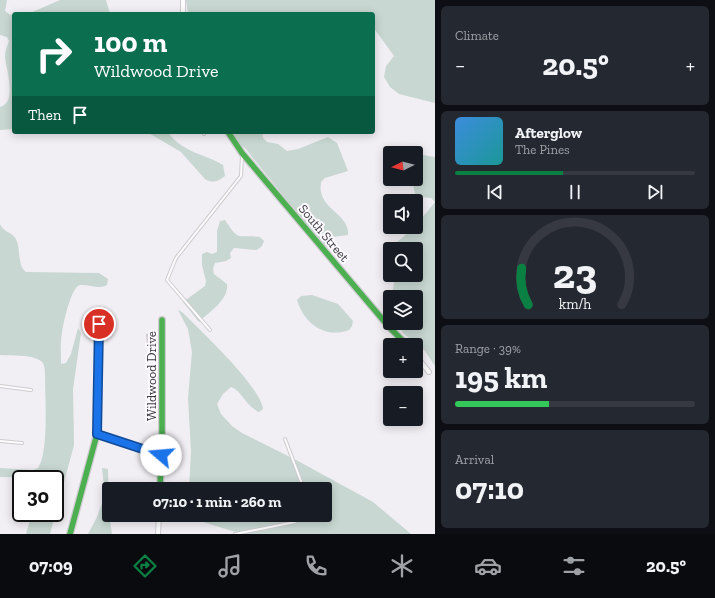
<!DOCTYPE html>
<html lang="en">
<head>
<meta charset="utf-8">
<style>
	:root { --surface:#171b24; --page:#242831; --text:#f1f3f6; --muted:#9ea1a6; --line:#363941; --accent:#0b8043 }
	body { margin:0; font-family:"Zilla Slab",serif; background:var(--page); color:var(--text); height:100vh; display:flex; flex-direction:column; font-size:15px; white-space:nowrap }
	* { box-sizing:border-box; margin:0 }
	p { font-size:13px; color:var(--muted) }
	.icon { flex:none; width:22px; height:22px; fill:none; stroke:currentColor; stroke-width:2; stroke-linecap:round; stroke-linejoin:round }
	.map { position:relative; flex:1; overflow:hidden }
	.details { display:flex; flex-direction:column; gap:6px; padding:6px; background:#0d0f14; width:280px }
	.details>* { flex:none }
	.hud { position:absolute; left:12px; top:12px; width:363px; height:122px; border-radius:4px; box-shadow:0 2px 10px #0003; background:#0b6e4f; color:#fff; overflow:hidden }
	.needle { width:26px; rotate:264deg }
	.tools { position:absolute; left:383px; top:146px; display:grid; gap:8px }
	.tools a { display:grid; place-items:center; width:40px; height:40px; border-radius:4px; background:var(--surface); box-shadow:0 2px 10px #0003; font-size:20px }
	.speed { position:absolute; left:12px; top:470px; display:flex; gap:8px; font-size:20px; font-weight:700; text-align:center }
	.speed>* { display:grid; place-content:center; width:52px; height:52px; border-radius:50%; background:var(--surface); box-shadow:0 2px 10px #0003; line-height:1 }
	.speed .limit { border:2px solid #111; border-radius:6px; background:#fff; color:#111 }
	.pin { position:absolute; display:grid; place-items:center; width:34px; height:34px; color:#fff; margin:-17px; border:2px solid #fff; border-radius:50%; box-shadow:0 1px 4px #0007 }
	.me { position:absolute; width:44px; margin:-22px; rotate:288deg; stroke-linejoin:round; filter:drop-shadow(0 0 3px #0008) }
	.turn { display:flex; align-items:center; gap:14px; height:84px; padding:0 16px; font-size:18px }
	.turn .icon { width:52px; height:52px; stroke-width:2.5 }
	.turn b { display:block; font-size:28px; line-height:34px }
	.then { display:flex; align-items:center; height:38px; padding:0 16px; background:#0003; gap:8px; font-size:15px }
	.big { font-size:30px; font-weight:800; line-height:1.1 }
	.details .card { flex:1; display:flex; flex-direction:column; justify-content:center; gap:6px; min-width:0; padding:0 14px; border-radius:6px; background:var(--page) }
	.details .dial { align-items:center; gap:0 }
	.dial svg { height:104px; overflow:visible; fill:none; stroke:var(--line); stroke-width:7; stroke-linecap:round; text-anchor:middle }
	.dial text { fill:var(--text); stroke:none }
	.song { display:flex; align-items:center; gap:12px }
	.cover { width:48px; height:48px; border-radius:6px; background:linear-gradient(135deg,hsl(210 70% 55%),hsl(180 70% 35%)) }
	.played { height:4px; border-radius:2px; background:linear-gradient(90deg,var(--accent) 45%,var(--line) 45%) }
	.keys { display:flex; justify-content:space-around; direction:ltr }
	.heat { display:flex; justify-content:space-between; align-items:center; font-size:22px; direction:ltr }
	.charge { height:6px; border-radius:3px; background:linear-gradient(90deg,#34c759 39%,var(--line) 0) }
	.trip { position:absolute; left:102px; top:482px; width:230px; height:40px; border-radius:4px; background:var(--surface); box-shadow:0 2px 10px #0003; font-weight:800; line-height:40px; text-align:center }
	.tabs { display:flex; height:64px; justify-content:space-around; align-items:center; background:#090b0e; color:var(--muted) }
	.tabs .icon { width:28px; height:28px }
	.tabs .current { color:var(--accent) }
	.tabs b { font-size:18px; color:var(--text) }
	main { display:flex; flex:1; min-height:0 }
	.map>svg:first-child { display:block }
	.forest { fill:#c8d7d1 }
	.building { fill:#d3cccc }
	.lines { fill:none; stroke-linecap:round; stroke-linejoin:round }
	.lane-casing { stroke:#cecbd0; stroke-width:4 }
	.street-casing { stroke:#cecbd0; stroke-width:6 }
	.fast-casing { stroke:#cecbd0; stroke-width:8 }
	.lane { stroke:#fdfcfd; stroke-width:2 }
	.street { stroke:#fdfcfd; stroke-width:4 }
	.fast { stroke:#4caf50; stroke-width:5.5 }
	.route-casing { stroke:#114b97; stroke-width:10 }
	.route { stroke:#1a73e8; stroke-width:7 }
	.labels { text-anchor:middle; dominant-baseline:central; stroke-width:4; stroke-linejoin:round; paint-order:stroke }
	.street-label { font-size:13px; fill:#3c393e; stroke:#fdfaff }
</style>
</head>
<body>
<main>
<div class="map">
<svg width="435" height="534" viewBox="0 0 435 534">
	<rect width="100%" height="100%" fill="#f1eef4"/>
	<g class="forest">
		<path d="M0,0H7L5,11L9,14L14,16V129L0,130V107C18,102 6,70 5,57C5,51 7,47 9,41L7,37L0,35Z"/>
		<path d="M60,0H106L110,14H28Z"/>
		<path d="M186,0H435V103L399,94L390,87L384,77L386,66L394,56L373,27V14H188Z"/>
		<path d="M147,132H168C181,152 205,154 223,165L225,176C218,181 213,184 205,179L181,152Z"/>
		<path d="M222,132H262L263,138L267,142L278,144L287,151L298,149L328,137L337,143L348,171L325,178L321,182C321,185 320,189 321,192C324,210 350,216 348,235L332,237L331,248L326,249L245,148Z"/>
		<path d="M416,154L435,157V366L425,351L403,333L398,323H416V297H392L394,283L392,275H416V249H390V268L387,254L388,248L402,238L414,227H416V225L435,202L431,198L420,197L415,194L413,184L409,179H416Z"/>
		<path d="M225,220C240,243 237,234 260,237L264,241L262,246L257,250L234,248L230,253L231,258L226,261L215,263L213,269L214,274L227,284C229,300 209,312 199,322L183,302L205,286L206,281L202,265V254L207,252L212,254L217,252V231L220,221Z"/>
		<path d="M0,224C3,232 12,232 16,239C21,250 17,265 26,272L99,273L108,279L107,285C98,290 90,284 80,285C71,287 63,324 62,333C60,343 61,354 61,364L66,363L71,354L78,328L81,333L73,389L74,445L50,534H26L32,513H55V479C36,479 19,477 0,477V468L33,470L38,468C49,452 45,397 45,376C45,371 45,364 41,361C31,354 12,356 0,355Z"/>
		<path d="M312,295L338,304L353,321L352,326L349,330C324,339 304,323 297,300L301,296Z"/>
		<path d="M178,310L182,312C200,330 261,387 263,409L259,412C246,406 241,390 231,387L223,394L217,404L221,414L232,426L242,433L298,461L373,502L411,534H242L203,522L197,515H325V489H189L191,451L188,398L192,352L188,329Z"/>
		<path d="M102,468L108,469L109,515L112,534H88L97,517L105,495Z"/>
	</g>
	<path class="building" d="M153,333L155,345H147L146,334Z"/>
	<g class="lines">
		<g class="lane-casing">
			<g id="lane">
				<path d="M204,132V134"/>
				<path d="M210,330L167,280L176,258L241,176L242,155"/>
				<path d="M0,386L31,390"/>
				<path d="M285,439L304,489"/>
				<path d="M0,441L22,443"/>
				<path d="M235,534L295,522L305,515"/>
			</g>
		</g>
		<g class="street-casing">
			<g id="street">
				<path d="M183,14V0"/>
				<path d="M416,356L429,372"/>
				<path d="M97,434L161,455"/>
				<path d="M158,534L159,515"/>
			</g>
		</g>
		<g class="fast-casing">
			<g id="fast">
				<path d="M228,132L242,153L389,327L407,345"/>
				<path d="M160,489L162,434V320"/>
				<path d="M70,534L97,434L99,324"/>
			</g>
		</g>
		<use href="#lane" class="lane"/>
		<use href="#street" class="street"/>
		<use href="#fast" class="fast"/>
	</g>
	<g class="lines">
		<g class="route-casing">
			<path id="route" d="M99,324L97,434L161,455"/>
		</g>
		<use href="#route" class="route"/>
	</g>
	<g class="labels">
		<g class="street-label">
			<text transform="translate(324 233) rotate(50)">South Street</text>
			<text transform="translate(151 376) rotate(-90)">Wildwood Drive</text>
		</g>
	</g>
</svg>
<div class="tools">
<a><svg class="needle" viewBox="-14 -14 28 28"><path d="M0-13l5 13h-10z" fill="#e53935"/><path d="M0 13l5-13h-10z" fill="#9ea1a6"/></svg></a>
<a><svg class="icon" aria-label="sound" viewBox="0 0 24 24"><path d="M4 9h4l5-4v14l-5-4H4zM17 9q2 3 0 6"/></svg></a>
<a><svg class="icon" aria-label="search" viewBox="0 0 24 24"><circle cx="10" cy="10" r="6"/><path d="M15 15l6 6"/></svg></a>
<a><svg class="icon" aria-label="layers" viewBox="0 0 24 24"><path d="M12 4l9 5-9 5-9-5zM3 14l9 5 9-5"/></svg></a>
<a>+</a>
<a>−</a>
</div>
<div class="speed"><div class="limit">30</div></div>
<div class="pin" style="left:99px;top:324px;background:#d93025"><svg class="icon" aria-label="arrive" viewBox="0 0 24 24"><path d="M6 21V4h12l-3 4 3 4H6"/></svg></div>
<svg class="me" style="left:161px;top:455px" viewBox="-20 -20 40 40"><circle r="19" fill="#fff"/><path d="M0-13L10 11 0 6-10 11z" fill="#1a73e8"/></svg>
<div class="trip">07:10 · 1 min · 260 m</div>
<div class="hud">
<div class="turn"><svg class="icon" aria-label="right" viewBox="0 0 24 24"><path d="M7 20v-9h11M14 6l5 5-5 5"/></svg><div><b>100 m</b>Wildwood Drive</div></div>
<div class="then">Then<svg class="icon" aria-label="arrive" viewBox="0 0 24 24"><path d="M6 21V4h12l-3 4 3 4H6"/></svg></div>
</div>
</div>
<section class="details">
<div class="card"><p>Climate</p>
<div class="heat"><a>−</a><b class="big">20.5°</b><a>+</a></div>
</div>
<div class="card">
<div class="song"><i class="cover"></i><div><b>Afterglow</b><p>The Pines</p></div></div>
<div class="played"></div>
<div class="keys"><svg class="icon" aria-label="previous" viewBox="0 0 24 24"><path d="M18 5L8 12l10 7zM5 5v14"/></svg><svg class="icon" aria-label="pause" viewBox="0 0 24 24"><path d="M8 5v14M16 5v14"/></svg><svg class="icon" aria-label="next" viewBox="0 0 24 24"><path d="M6 5l10 7-10 7zM19 5v14"/></svg></div>
</div>
<div class="card dial"><svg viewBox="0 0 100 80">
<path d="M14 69A42 42 0 1 1 86 69"/>
<path d="M14 69A42 42 0 0 1 9 41" stroke="#0b8043"/>
<text x="50" y="56" font-size="32" font-weight="700">23</text>
<text x="50" y="72" font-size="11">km/h</text>
</svg></div>
<div class="card"><p>Range · 39%</p><b class="big">195 km</b><div class="charge"></div></div>
<div class="card"><p>Arrival</p><b class="big">07:10</b></div>
</section>
</main>
<nav class="tabs">
<b>07:09</b>
<svg class="icon current" aria-label="directions" viewBox="0 0 24 24"><path d="M12 3l9 9-9 9-9-9zM9 14v-3h6M13 9l2 2-2 2"/></svg>
<svg class="icon" aria-label="music" viewBox="0 0 24 24"><path d="M9 18V5l10-2v13"/><circle cx="6" cy="18" r="3"/><circle cx="16" cy="16" r="3"/></svg>
<svg class="icon" aria-label="phone" viewBox="0 0 24 24"><path d="M5 4h4l2 5-3 2q2 4 5 5l2-3 5 2v4C11 20 4 13 5 4z"/></svg>
<svg class="icon" aria-label="climate" viewBox="0 0 24 24"><path d="M12 3v18M4 7l16 10M4 17L20 7"/></svg>
<svg class="icon" aria-label="car" viewBox="0 0 24 24"><path d="M5 17H2v-5l4-1 3-4h7l3 4 3 1v5h-3M9 17h6M6 11h13"/><circle cx="7" cy="17" r="2"/><circle cx="17" cy="17" r="2"/></svg>
<svg class="icon" aria-label="filters" viewBox="0 0 24 24"><path d="M4 7h16M4 17h16"/><circle cx="9" cy="7" r="2"/><circle cx="15" cy="17" r="2"/></svg>
<b>20.5°</b>
</nav>
</body>
</html>
